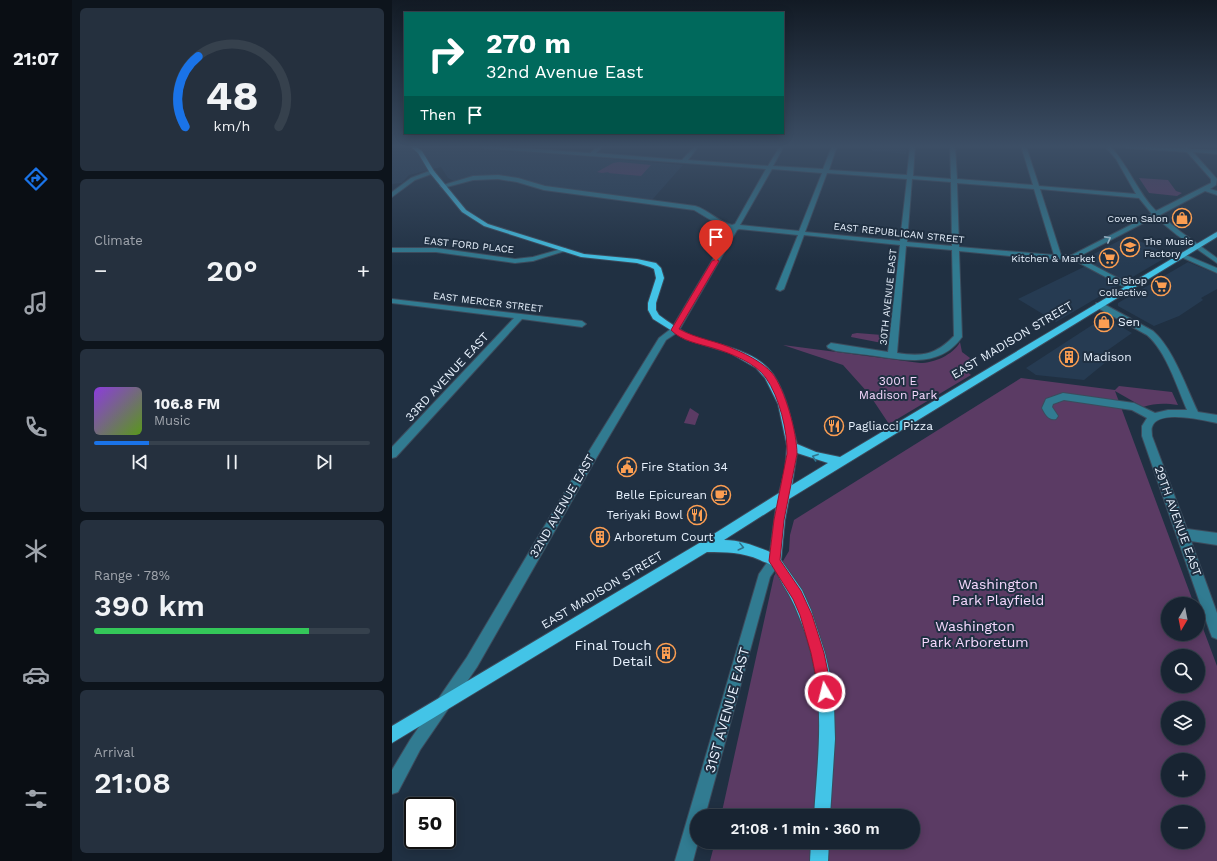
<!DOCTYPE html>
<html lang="en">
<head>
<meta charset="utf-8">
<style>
	:root { --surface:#182432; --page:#25303e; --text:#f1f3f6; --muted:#9fa4ac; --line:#36414d; --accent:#1a73e8 }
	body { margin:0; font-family:"Work Sans",sans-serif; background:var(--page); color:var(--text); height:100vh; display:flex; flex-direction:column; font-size:15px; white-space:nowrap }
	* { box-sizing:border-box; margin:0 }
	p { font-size:13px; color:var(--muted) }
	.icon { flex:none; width:22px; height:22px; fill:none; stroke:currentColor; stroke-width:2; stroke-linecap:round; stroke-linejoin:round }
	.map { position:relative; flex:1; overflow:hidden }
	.sheet { display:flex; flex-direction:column; gap:8px; padding:8px; background:#0d141c; width:320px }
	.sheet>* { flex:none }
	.top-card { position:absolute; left:12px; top:12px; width:380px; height:122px; border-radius:0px; box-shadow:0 2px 10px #0003,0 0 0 1px var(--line); background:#00695c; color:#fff; overflow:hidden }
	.needle { width:26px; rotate:190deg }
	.tools { position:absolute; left:769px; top:597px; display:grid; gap:8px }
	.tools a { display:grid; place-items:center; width:44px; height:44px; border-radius:50%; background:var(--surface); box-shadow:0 2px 10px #0003,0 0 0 1px var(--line); font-size:20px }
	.speed { position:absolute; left:12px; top:797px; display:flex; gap:8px; font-size:20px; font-weight:700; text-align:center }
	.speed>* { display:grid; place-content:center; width:52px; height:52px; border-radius:50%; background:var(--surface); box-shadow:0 2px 10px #0003,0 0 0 1px var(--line); line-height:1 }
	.speed .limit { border:2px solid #111; border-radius:6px; background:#fff; color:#111 }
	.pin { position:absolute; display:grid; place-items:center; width:34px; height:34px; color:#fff; margin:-41px -17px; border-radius:50% 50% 50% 0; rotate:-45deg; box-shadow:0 0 4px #0007 }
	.pin .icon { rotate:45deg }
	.me { position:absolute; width:44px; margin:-22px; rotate:352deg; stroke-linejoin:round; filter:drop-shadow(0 0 3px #0008) }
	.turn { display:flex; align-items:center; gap:14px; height:84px; padding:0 16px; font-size:18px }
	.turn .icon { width:52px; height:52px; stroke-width:2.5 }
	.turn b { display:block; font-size:28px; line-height:34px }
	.then { display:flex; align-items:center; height:38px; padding:0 16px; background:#0003; gap:8px; font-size:15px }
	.big { font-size:30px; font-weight:600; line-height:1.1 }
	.sheet .widget { flex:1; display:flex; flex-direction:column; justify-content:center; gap:6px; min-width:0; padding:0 14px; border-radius:6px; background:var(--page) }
	.sheet .dial { align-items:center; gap:0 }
	.dial svg { height:104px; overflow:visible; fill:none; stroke:var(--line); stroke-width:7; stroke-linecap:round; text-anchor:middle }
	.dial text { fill:var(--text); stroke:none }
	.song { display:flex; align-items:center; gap:12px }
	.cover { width:48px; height:48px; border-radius:6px; background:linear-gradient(135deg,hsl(270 70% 55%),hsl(90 70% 35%)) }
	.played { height:4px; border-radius:2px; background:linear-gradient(90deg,var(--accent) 20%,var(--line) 20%) }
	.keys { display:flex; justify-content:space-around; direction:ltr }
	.heat { display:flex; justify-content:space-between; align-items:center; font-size:22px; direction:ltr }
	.charge { height:6px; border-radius:3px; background:linear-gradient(90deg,#34c759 78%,var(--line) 0) }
	.trip { position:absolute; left:298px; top:809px; width:230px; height:40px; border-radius:20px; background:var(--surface); box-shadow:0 2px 10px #0003,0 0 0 1px var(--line); font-weight:600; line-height:40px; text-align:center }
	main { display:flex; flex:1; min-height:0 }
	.dock { display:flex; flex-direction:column; width:72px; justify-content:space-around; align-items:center; background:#0a0e14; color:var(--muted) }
	.dock .icon { width:28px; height:28px }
	.dock .selected { color:var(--accent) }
	.dock b { font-size:18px; color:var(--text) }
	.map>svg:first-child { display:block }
	.built { fill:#263b52 }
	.green { fill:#5b3b64; fill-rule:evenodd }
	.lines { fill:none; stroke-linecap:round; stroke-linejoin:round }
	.minor-casing { stroke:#3c4b5c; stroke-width:2 }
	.major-casing { stroke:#3c4b5c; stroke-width:2 }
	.minor { fill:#317b91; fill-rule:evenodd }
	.major { fill:#43c4e7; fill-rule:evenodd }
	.oneway { stroke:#a8c8d8 }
	.oneway2 { stroke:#30738c }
	.route { fill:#e11d48; stroke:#92132f }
	.labels { text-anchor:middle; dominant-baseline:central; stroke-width:4; stroke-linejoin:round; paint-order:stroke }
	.far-poi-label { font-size:10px; fill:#e8f2fe; stroke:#203042; text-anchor:end }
	.far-street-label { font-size:10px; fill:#e8f2fe; stroke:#203042 }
	.poi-label { font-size:12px; fill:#e8f2fe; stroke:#203042; text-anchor:start }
	.street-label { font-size:12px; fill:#e8f2fe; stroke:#203042 }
	.park-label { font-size:12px; fill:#f6d9fe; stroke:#203042 }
	.near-park-label { font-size:14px; fill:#f6d9fe; stroke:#203042 }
	.near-poi-label { font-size:14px; fill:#e8f2fe; stroke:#203042; text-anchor:end }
	.near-street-label { font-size:14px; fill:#e8f2fe; stroke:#203042 }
</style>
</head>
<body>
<main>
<nav class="dock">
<b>21:07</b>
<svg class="icon selected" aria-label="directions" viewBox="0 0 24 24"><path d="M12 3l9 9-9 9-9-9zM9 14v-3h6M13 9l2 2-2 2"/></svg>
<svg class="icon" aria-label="music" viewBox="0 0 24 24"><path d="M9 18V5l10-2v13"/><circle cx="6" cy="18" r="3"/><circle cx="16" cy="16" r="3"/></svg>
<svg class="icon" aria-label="phone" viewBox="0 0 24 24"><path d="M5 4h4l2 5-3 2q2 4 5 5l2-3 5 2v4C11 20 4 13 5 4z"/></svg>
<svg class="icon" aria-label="climate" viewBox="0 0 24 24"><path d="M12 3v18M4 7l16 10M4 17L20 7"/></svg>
<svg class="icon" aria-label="car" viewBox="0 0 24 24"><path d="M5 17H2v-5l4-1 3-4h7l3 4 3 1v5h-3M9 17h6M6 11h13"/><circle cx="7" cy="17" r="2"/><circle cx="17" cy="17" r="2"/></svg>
<svg class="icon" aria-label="filters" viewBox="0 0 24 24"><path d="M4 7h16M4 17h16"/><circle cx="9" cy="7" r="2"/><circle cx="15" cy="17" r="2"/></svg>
</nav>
<section class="sheet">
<div class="widget dial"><svg viewBox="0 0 100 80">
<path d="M14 69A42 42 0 1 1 86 69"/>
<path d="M14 69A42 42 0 0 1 24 15" stroke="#1a73e8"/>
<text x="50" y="56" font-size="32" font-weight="700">48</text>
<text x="50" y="72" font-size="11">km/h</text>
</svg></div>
<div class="widget"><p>Climate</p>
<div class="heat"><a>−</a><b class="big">20°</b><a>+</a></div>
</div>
<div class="widget">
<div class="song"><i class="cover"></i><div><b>106.8 FM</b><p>Music</p></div></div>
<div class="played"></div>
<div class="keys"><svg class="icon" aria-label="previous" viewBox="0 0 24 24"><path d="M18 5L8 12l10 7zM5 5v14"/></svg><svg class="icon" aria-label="pause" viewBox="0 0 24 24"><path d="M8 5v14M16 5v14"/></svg><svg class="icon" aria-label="next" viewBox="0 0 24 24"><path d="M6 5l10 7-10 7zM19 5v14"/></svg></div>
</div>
<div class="widget"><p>Range · 78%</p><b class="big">390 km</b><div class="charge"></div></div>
<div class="widget"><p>Arrival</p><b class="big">21:08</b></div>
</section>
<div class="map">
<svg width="825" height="861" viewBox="0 0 825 861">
	<rect width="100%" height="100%" fill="#203042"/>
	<g class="built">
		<path d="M0,146H63L291,165L259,201L167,190L126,180L93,177L64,182L56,178L49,167L17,175L10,183L0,184Z"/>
		<path d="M481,146H515L514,154L480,151Z"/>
		<path d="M736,236L778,255L664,322L626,299L702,262L694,258Z"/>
		<path d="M796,262L825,274V289L809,298L811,300L787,316L762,326L726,306V303Z"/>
		<path d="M711,318H714L740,333L706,357L714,362L692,380L644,375L634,368Z"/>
	</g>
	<g class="green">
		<path d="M227,162L259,165L249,176L216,173L217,172L210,173L205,172L221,163Z"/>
		<path d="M747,178L776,180L784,191L790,193L785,196L757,193Z"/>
		<path d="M465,333L490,335V343L459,337L460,334Z"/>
		<path d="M568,342L570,352L586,364L574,371L579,375L497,424L477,394L451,365L391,345L528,363C542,363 561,355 568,342Z"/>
		<path d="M629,378L723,390L727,386L780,392L786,405C773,403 763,403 751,407L723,391L802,604H776V634H806V615L825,666V861H318L323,842H521V816H329L382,576L397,551L398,535L402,520ZM776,656H806V686H776ZM776,708H806V738H776ZM776,760H806V790H776ZM776,812H806V842H776Z"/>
		<path d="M298,408L307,414L303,425L292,423Z"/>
	</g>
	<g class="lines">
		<g class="minor-casing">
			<g id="minor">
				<path d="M24,146H30L20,149V147Z"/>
				<path d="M86,146H102L198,153L207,146H212L204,153L290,160L303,146H307L296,160L376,166L388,146H392L381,166L431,169L440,146H445L437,170L515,175L518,146H523L521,176L559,179L558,146H563L565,179L641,185L629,146H634L647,186L744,194L724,159L713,146H718C737,166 745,192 764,211L819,183V179L795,152L734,148L731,146L792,148L791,146H795L798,149L825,150V154L801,152L825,179L824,185L818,189L825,191V195L813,191L768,215L789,232L825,258V263L785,235L763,217L686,257L739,285L740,287L736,289L680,259H650L567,251L570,337C549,367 515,361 484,356C471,354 457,353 444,351L436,348L435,346L439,343L496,352L508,245L412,235L392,289L388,291L384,289L406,235L347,229L345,230L286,332L274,340L202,462L85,667L28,750L6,792L0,794V770L18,740L75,657L194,456L267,338L280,328L339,229L327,225L302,210L152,190L125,182L106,179L81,180L51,188L48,186L81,176L106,175L126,178L153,186L303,206C317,210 326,222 340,225L343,224L374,169L89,148ZM380,169L430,173L407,231L348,225ZM435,173L515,179L508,241L413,232ZM520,179L559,182L560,246L515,242ZM565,183L642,189L662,255L567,247ZM648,189L747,198L760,214L680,255H669ZM514,246L560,250L562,336C544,355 530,357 505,353Z"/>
				<path d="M40,170L43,172L42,173L23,180L0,197V192L19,178Z"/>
				<path d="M0,248H44L123,259L141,257L173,248L176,250L141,261L123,263L44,252H0Z"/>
				<path d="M789,253L825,268V273L787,256V254Z"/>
				<path d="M0,299L190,321L194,324L190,327L130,319L4,457L0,458V447L122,318L0,303Z"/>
				<path d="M704,303H710L761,331C781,348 794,387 806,412L825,415V423C812,420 765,409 760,427C759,429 760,433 760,436L795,529L825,533V545L799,541L825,613V639L820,637L818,632L750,436V426L755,418L740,410L672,400L661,404L660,407L666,416L664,419C657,421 653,414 650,408L654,399L671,393L742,403L763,413L776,410H795C785,387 774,351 755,335L704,307Z"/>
				<path d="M383,555L387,557L389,561L378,577L313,816H305L306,842L301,861H283L367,574L379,557Z"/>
			</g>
		</g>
		<g class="major-casing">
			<g id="major">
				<path d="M18,146H23L30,151L42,171L74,210L96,224L192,254L245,259L264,263L269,268L272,278L264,303V310L267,315C277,322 287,330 298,335C325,346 362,348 381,374C395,395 399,420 405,444L424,452L448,457L823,233L825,232V237L397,499L393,520L389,560L410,590L419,610L433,653L439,679L442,706L443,739L438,816H422C426,753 434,701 415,638C409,621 403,604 393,588C389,582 385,571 379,565C376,563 371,562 368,560C350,552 334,552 315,552L0,743V726L309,542L387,493L393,470L395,446L386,404L373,378L364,368L338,353L293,339L261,319L256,310V303L264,278L262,269L258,267L245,263L189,257L92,226L70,212L38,173L26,153ZM405,453L436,463L400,485ZM384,507L378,552C363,546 349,540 332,540Z"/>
				<path d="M419,842H437L436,861H418Z"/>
			</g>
		</g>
		<use href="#minor" class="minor"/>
		<use href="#major" class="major"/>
	</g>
	<defs><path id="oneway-chevron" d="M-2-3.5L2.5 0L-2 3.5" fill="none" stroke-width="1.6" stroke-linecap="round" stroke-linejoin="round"/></defs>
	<use class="oneway" href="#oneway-chevron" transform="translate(716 239) rotate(-28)"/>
	<g class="oneway2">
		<use href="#oneway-chevron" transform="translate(423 457) rotate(-160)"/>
		<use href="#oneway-chevron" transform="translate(349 547) rotate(14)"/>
	</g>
	<linearGradient id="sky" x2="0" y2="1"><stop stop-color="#121a24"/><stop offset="0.55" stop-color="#3c4e65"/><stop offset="1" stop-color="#3c4e65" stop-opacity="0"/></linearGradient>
	<rect width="825" height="266" fill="url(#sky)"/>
	<path class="route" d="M324,259L327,261L287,329C305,339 326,341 344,350C356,355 371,363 380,373C393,389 405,433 405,454L392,520L388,560L409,591L420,615L432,653L440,692L438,697L433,699L429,697L427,692L419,653L408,615L401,599L377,561L382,520L395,454C396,432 387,396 374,378C364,363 338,353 321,348C308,344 289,341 279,330L320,261Z"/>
	<defs>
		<g id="shop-ring" transform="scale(1)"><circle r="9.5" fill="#203042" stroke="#fc9e52" stroke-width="1.5"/><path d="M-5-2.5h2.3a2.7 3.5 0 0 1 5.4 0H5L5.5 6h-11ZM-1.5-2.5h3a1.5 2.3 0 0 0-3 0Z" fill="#fc9e52"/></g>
		<g id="school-ring" transform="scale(1)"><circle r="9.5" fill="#203042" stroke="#fc9e52" stroke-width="1.5"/><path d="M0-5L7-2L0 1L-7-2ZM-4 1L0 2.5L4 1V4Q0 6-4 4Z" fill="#fc9e52"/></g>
		<g id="supermarket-ring" transform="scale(1)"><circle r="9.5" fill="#203042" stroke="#fc9e52" stroke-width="1.5"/><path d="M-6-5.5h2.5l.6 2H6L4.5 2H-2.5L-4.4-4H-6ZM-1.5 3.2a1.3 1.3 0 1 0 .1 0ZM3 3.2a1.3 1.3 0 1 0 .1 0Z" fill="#fc9e52"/></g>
		<g id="building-ring" transform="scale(1)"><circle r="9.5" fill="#203042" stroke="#fc9e52" stroke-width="1.5"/><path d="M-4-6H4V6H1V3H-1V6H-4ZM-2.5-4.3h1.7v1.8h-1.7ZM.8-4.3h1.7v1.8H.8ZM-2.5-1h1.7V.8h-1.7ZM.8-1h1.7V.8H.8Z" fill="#fc9e52"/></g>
		<g id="restaurant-ring" transform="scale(1)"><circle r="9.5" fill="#203042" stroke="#fc9e52" stroke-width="1.5"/><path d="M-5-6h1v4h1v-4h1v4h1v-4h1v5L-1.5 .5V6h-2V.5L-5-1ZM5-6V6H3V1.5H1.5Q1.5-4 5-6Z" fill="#fc9e52"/></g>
		<g id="civic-ring" transform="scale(1)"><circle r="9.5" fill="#203042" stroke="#fc9e52" stroke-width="1.5"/><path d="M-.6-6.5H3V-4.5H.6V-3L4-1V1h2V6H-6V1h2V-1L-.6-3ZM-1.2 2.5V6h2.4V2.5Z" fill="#fc9e52"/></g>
		<g id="cafe-ring" transform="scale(1)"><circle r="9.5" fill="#203042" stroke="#fc9e52" stroke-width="1.5"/><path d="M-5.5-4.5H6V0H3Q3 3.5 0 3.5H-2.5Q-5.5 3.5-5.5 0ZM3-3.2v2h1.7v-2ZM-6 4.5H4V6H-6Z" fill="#fc9e52"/></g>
	</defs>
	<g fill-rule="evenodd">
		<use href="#shop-ring" x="790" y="218"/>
		<use href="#school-ring" x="738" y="247"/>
		<use href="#supermarket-ring" x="717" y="258"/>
		<use href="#supermarket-ring" x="769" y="286"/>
		<use href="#shop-ring" x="712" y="322"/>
		<use href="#building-ring" x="677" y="357"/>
		<use href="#restaurant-ring" x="442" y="426"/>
		<use href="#civic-ring" x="235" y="467"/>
		<use href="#cafe-ring" x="329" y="495"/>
		<use href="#restaurant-ring" x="305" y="515"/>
		<use href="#building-ring" x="208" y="537"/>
		<use href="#building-ring" x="274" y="653"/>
	</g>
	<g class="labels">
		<g class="far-poi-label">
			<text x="776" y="218">Coven Salon</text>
			<text x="752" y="241" text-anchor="start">The Music<tspan x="752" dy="12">Factory</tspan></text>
			<text x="703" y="258">Kitchen &amp; Market</text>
			<text x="755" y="280">Le Shop<tspan x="755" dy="12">Collective</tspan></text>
		</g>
		<g class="far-street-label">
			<text transform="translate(507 233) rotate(6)">EAST REPUBLICAN STREET</text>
			<text transform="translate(77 245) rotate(6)">EAST FORD PLACE</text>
			<text transform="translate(496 297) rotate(-84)">30TH AVENUE EAST</text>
			<text transform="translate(96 302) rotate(7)">EAST MERCER STREET</text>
		</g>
		<g class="poi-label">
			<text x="726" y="322">Sen</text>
			<text x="691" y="357">Madison</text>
			<text x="456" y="426">Pagliacci Pizza</text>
			<text x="249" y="467">Fire Station 34</text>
			<text x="315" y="495" text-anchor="end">Belle Epicurean</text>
			<text x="291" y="515" text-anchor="end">Teriyaki Bowl</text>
			<text x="222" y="537">Arboretum Court</text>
		</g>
		<g class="street-label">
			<text transform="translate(620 340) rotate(-31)">EAST MADISON STREET</text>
			<text transform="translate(55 377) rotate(-47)">33RD AVENUE EAST</text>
			<text transform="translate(170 506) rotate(-60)">32ND AVENUE EAST</text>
			<text transform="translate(786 521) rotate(70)">29TH AVENUE EAST</text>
			<text transform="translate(210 590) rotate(-31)">EAST MADISON STREET</text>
		</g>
		<g class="park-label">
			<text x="506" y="381">3001 E<tspan x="506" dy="14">Madison Park</tspan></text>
		</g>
		<g class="near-park-label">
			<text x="606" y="584">Washington<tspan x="606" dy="16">Park Playfield</tspan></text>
			<text x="583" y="626">Washington<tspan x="583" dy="16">Park Arboretum</tspan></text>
		</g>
		<g class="near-poi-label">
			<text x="260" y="645">Final Touch<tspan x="260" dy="16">Detail</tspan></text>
		</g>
		<g class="near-street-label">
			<text transform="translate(335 710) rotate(-74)">31ST AVENUE EAST</text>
		</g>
	</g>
</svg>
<div class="tools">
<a><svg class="needle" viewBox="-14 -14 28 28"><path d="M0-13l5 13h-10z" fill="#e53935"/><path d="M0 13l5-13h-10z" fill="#9fa4ac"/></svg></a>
<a><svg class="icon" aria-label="search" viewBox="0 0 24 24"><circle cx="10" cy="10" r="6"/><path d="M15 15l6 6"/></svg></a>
<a><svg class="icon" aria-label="layers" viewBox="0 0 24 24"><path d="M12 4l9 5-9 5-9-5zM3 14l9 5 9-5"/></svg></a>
<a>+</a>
<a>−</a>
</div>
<div class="speed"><div class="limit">50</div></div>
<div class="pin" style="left:324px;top:261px;background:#d93025"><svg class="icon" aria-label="arrive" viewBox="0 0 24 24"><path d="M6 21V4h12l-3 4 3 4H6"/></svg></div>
<svg class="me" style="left:433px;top:692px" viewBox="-20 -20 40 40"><circle r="17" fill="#e11d48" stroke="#fff" stroke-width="3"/><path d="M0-11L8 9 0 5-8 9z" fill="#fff"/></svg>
<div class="trip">21:08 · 1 min · 360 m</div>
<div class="top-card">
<div class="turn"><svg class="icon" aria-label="right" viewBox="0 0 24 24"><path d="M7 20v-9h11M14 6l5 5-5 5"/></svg><div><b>270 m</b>32nd Avenue East</div></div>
<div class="then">Then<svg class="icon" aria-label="arrive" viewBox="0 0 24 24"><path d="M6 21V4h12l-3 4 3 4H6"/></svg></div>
</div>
</div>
</main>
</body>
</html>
